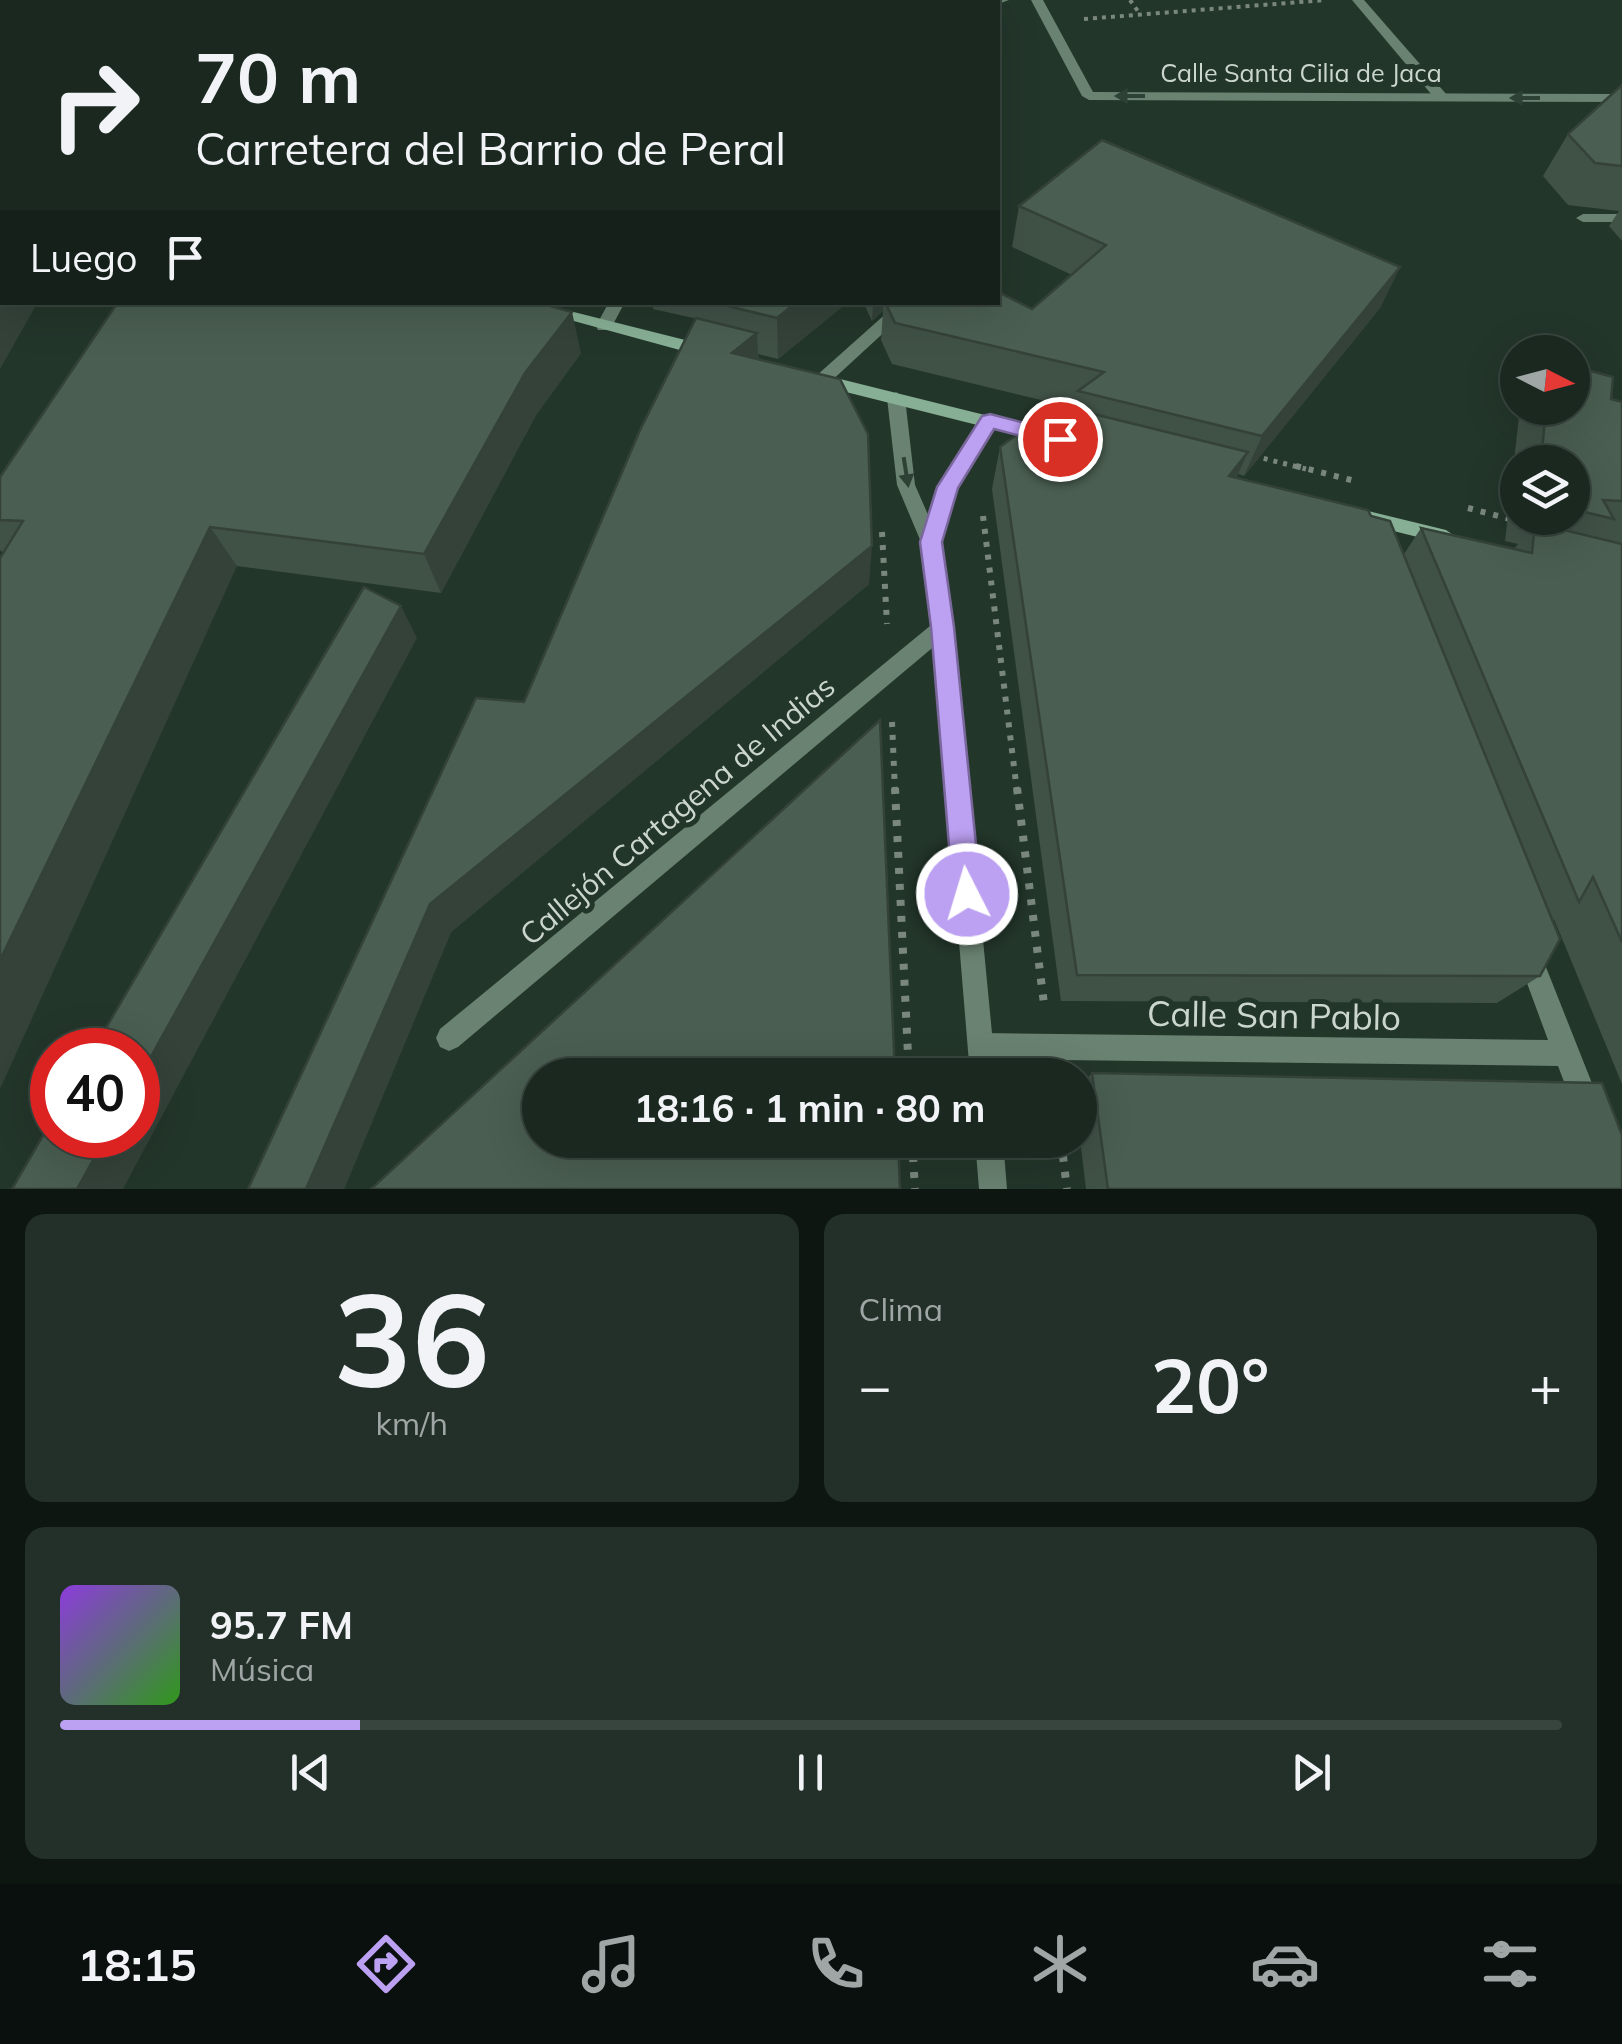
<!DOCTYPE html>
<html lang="es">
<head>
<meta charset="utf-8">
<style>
	:root { --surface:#1a2820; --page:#233029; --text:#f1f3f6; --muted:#9fa6a5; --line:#38443e; --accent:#bca0f2 }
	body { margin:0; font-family:Mulish,sans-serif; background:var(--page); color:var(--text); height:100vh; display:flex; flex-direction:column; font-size:38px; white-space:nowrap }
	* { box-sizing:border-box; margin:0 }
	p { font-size:32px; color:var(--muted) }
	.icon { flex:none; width:55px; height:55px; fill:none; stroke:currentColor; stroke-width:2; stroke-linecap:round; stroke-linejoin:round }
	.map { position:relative; height:1189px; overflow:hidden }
	.panel { display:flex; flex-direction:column; gap:25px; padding:25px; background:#0e1612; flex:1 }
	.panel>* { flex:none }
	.hud { position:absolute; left:0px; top:0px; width:1000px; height:305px; box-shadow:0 10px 40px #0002,0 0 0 2px var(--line); background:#1a2820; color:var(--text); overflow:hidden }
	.needle { width:65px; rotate:96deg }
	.tools { position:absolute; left:1500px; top:335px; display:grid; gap:20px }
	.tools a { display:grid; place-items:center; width:90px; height:90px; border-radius:50%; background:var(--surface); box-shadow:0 10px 40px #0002,0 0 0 2px var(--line); font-size:50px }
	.speed { position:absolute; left:30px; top:1028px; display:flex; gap:20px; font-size:50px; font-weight:700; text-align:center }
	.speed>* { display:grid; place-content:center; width:130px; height:130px; border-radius:50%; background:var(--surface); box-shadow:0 10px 40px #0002,0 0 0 2px var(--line); line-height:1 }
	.speed .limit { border:15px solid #d22; background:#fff; color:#111 }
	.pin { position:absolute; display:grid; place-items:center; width:85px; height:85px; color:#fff; margin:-42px; border:5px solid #fff; border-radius:50%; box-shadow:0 2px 10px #0007 }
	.me { position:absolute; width:110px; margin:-55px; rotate:355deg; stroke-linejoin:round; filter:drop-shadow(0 0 8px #0008) }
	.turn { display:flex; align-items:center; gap:35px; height:210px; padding:0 30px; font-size:45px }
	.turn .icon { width:130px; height:130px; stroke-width:2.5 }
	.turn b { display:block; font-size:70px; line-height:85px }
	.then { display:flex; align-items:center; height:95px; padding:0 30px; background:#0003; gap:20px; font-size:38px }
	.big { font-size:75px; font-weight:700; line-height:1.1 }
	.panel .widget { flex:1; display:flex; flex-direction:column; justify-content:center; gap:15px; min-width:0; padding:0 35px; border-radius:20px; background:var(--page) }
	.panel .dial { align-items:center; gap:0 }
	.dial b { font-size:130px; line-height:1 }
	.song { display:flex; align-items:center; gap:30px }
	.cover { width:120px; height:120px; border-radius:15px; background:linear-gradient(135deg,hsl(270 70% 55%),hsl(110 70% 35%)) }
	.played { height:10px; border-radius:5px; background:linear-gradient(90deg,var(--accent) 20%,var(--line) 20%) }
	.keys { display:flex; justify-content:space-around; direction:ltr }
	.heat { display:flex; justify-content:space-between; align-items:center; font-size:55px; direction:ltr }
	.panel .tiles { flex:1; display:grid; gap:25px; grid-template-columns:1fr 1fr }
	.widget:last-child { grid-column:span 2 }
	.trip { position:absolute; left:522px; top:1058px; width:575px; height:100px; border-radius:50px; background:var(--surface); box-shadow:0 10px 40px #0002,0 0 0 2px var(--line); font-weight:700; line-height:100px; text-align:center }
	.tabs { display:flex; height:160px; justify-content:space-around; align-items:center; background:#0a100d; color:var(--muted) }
	.tabs .icon { width:70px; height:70px }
	.tabs .current { color:var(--accent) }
	.tabs b { font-size:45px; color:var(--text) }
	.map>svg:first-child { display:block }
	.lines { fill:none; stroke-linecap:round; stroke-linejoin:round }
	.path-far3 { stroke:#79877e; stroke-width:4; stroke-dasharray:4 5; stroke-linecap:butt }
	.path-far2 { stroke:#79877e; stroke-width:5; stroke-dasharray:4 6; stroke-linecap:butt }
	.path-far1 { stroke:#79877e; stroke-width:6; stroke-dasharray:5 8; stroke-linecap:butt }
	.path { stroke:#79877e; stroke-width:8; stroke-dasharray:6 10; stroke-linecap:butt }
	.service { fill:#698271; fill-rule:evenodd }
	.pedestrian { fill:#698271; fill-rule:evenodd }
	.minor { fill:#698271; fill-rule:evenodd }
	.tertiary { fill:#698271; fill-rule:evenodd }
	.secondary { fill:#87af95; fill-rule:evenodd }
	.wall { fill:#405146; fill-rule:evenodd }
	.shaded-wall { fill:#344239 }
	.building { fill:#4a5e51; stroke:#344239; stroke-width:2.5 }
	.oneway { fill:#2e4135 }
	.route { fill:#bca0f2; stroke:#7a689d; stroke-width:2.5 }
	.labels { text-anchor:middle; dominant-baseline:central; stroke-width:10; stroke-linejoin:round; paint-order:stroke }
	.far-street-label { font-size:25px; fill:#cbd6cf; stroke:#23362a }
	.street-label { font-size:30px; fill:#cbd6cf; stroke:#23362a }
	.near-street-label { font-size:35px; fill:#cbd6cf; stroke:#23362a }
</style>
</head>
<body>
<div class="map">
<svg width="1622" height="1189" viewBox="0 0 1622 1189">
	<rect width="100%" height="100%" fill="#23362a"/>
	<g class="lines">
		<g class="path-far3">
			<path d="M1130,0L1140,14"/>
			<path d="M1084,19L1326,0"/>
		</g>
		<path class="path-far2" d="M1254,456L1306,469"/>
		<g class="path-far1">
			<path d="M1296,466L1359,482"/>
			<path d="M1468,508L1514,520"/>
			<path d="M983,516L1017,791"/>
			<path d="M882,532L887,624"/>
			<path d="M892,722L895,791"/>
		</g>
		<g class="path">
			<path d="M895,788L909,1075"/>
			<path d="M1017,788L1044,1004"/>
			<path d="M912,1140L915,1189"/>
			<path d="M1061,1140L1067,1189"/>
		</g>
		<path class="service" d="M943,619L950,621L953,627L950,633L458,1047L449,1051L440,1047L436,1038L440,1029L936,621Z"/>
		<path class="pedestrian" d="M1352,0H1364L1447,95V101H1437Z"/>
		<g class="minor">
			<path d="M1031,0H1043L1093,92L1622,94V102L1089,100L1082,96Z"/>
			<path d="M1622,214V222H1583L1576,218L1583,214Z"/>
			<path d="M609,302H625L610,330H598L596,326Z"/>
			<path d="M899,302H917L828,384H816V376Z"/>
			<path d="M1529,944L1538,947L1601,1106L1597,1116L1587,1120L1577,1116L1558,1066L981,1059L972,1055L968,1046L972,1037L981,1033L1548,1040L1517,956L1520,947Z"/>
		</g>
		<g class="tertiary">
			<path d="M914,0H1009L998,4L913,2Z"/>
			<path d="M896,392L905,398L915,485L929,517L939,487L983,417L989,415L998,421L957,488L941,542L953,627L996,1075H970L933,627L921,542L897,485L887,398Z"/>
			<path d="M975,1140H1003L1007,1189H979Z"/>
		</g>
		<g class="secondary">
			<rect x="0" y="170" width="2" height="8"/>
			<path d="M504,302H534L709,346L717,352L709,358Z"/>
			<path d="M820,374L1049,431L1058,437L1049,443L814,384V376Z"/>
			<path d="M1368,511L1446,530L1456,537L1446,544L1361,523L1359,518L1361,513Z"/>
		</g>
	</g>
	<g class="wall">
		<path d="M0,19H2V130L0,129Z"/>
		<path d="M1622,85V241L1609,226L1619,211L1568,205L1543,176L1568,134Z"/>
		<path d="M1019,206L1400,267L1380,308L1244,476L1238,474L1237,477L1371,516L1404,554L1421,528L1514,549L1518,544L1505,541L1520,408H1572L1611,399L1622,402V543H1618L1622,544V1084L1554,919L1540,976L1497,1003L1061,1001L992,489L1000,447L1074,408L892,364L881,340L883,311L872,321L863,302H998L1032,309L1072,275L1012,247ZM1518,462H1572V518H1518Z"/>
		<path d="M652,302H848L778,359L758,354L759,359L869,584L451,932L344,1189H248L524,702L707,321L653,309Z"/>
		<path d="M581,353L536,415L441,593L237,566L3,553L0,550V477Z"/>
		<path d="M1092,1073L1622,1189H1086L1080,1139V1087Z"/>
	</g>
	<g class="shaded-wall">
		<path d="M348,0H441L436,2H343Z"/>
		<path d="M1400,267L1380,308L1244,476L1262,436Z"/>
		<path d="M2,286V302H38L0,369V290Z"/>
		<path d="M797,302H848L778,359L777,318Z"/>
		<path d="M873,302H883V311L872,321Z"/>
		<path d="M572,312L581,353L536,415L441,593L424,554L525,373Z"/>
		<path d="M757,333L759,374L732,353Z"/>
		<path d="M1248,452L1229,494V476Z"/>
		<path d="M210,527L237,566L0,1089V960Z"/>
		<path d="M872,546L869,584L451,932L344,1189H306L430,904Z"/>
		<path d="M401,606L417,638L123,1189H77L107,1135H138V1080Z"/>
	</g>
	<g class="building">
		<path d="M184,0H348L343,2H182Z"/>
		<rect x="0" y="19" width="2" height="76"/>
		<path d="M1622,85V166L1595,163L1568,134Z"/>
		<path d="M1102,140L1400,267L1262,436L1078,391L1104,372L895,323L885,302H998V292L1032,309L1106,245L1019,206Z"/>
		<path d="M0,262H2V286L0,290Z"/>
		<path d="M118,302H536L572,312L525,373L424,554L210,527L0,960V558L23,521L0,520V477Z"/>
		<path d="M711,302H797L777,318Z"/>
		<path d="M696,318L757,333L732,353L840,379L868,434L872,546L430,904L306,1189H248L476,698L524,702L640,430Z"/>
		<path d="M1572,366L1613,377L1611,399L1622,402V501L1603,500L1614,519L1572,509V462H1541L1546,408H1572Z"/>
		<path d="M1057,405L1248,452L1229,476L1368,510L1371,516L1390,521L1560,939L1540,976L1077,975L1000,447Z"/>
		<path d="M1535,523L1622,544V942L1593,877L1579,902L1421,528L1532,553Z"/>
		<path d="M364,587L401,606L138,1080V1050H93Z"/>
		<path d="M880,720L895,1075H540V1140H898L900,1189H371Z"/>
		<path d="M1092,1073L1602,1083L1622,1135V1189H1108Z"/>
		<path d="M52,1120V1135H107L77,1189H12Z"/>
	</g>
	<defs><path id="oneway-solid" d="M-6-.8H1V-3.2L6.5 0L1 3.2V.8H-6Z" transform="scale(2.5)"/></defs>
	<g class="oneway">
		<use href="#oneway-solid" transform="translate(1130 96) rotate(-180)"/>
		<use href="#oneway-solid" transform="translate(1525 98) rotate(-180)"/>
		<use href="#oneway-solid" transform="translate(906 472) rotate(81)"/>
	</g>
	<path class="route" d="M990,414L1067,434L1070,439L1060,446L994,429L958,488L942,542L954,627L981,894L977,903L967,907L957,903L953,894L931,627L920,542L937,487L982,416Z"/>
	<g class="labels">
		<g class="far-street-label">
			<text x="1301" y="72">Calle Santa Cilia de Jaca</text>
		</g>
		<g class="street-label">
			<text transform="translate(677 810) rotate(-40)">Callejón Cartagena de Indias</text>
		</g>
		<g class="near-street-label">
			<text transform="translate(1274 1015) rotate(1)">Calle San Pablo</text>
		</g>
	</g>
</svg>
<div class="tools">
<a><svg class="needle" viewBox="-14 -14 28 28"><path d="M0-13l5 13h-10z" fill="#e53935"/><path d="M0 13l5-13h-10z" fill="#9fa6a5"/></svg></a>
<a><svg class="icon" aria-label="layers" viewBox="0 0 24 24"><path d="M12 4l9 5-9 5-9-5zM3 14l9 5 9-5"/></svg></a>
</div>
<div class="speed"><div class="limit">40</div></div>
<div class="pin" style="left:1060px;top:439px;background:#d93025"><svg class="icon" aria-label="arrive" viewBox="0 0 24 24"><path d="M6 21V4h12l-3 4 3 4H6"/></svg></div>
<svg class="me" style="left:967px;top:894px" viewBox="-20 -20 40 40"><circle r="17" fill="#bca0f2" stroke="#fff" stroke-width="3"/><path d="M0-11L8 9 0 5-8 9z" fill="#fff"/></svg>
<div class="trip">18:16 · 1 min · 80 m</div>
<div class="hud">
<div class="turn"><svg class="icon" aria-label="right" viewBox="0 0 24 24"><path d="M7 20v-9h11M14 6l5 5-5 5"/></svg><div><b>70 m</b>Carretera del Barrio de Peral</div></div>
<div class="then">Luego<svg class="icon" aria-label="arrive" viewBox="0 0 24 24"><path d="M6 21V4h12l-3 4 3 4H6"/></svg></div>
</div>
</div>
<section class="panel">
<div class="tiles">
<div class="widget dial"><b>36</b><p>km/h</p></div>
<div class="widget"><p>Clima</p>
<div class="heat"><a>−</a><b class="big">20°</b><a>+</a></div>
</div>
<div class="widget">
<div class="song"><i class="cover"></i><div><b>95.7 FM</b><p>Música</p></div></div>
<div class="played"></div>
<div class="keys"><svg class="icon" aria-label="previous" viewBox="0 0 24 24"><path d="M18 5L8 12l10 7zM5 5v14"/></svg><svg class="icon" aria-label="pause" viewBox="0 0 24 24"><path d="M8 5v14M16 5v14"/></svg><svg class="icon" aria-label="next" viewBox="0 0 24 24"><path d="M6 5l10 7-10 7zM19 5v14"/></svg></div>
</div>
</div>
</section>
<nav class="tabs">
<b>18:15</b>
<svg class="icon current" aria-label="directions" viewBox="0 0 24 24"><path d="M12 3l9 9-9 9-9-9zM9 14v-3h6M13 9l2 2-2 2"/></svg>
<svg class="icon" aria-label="music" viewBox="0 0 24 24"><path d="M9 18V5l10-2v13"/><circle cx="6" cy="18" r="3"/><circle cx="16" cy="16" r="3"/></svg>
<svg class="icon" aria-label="phone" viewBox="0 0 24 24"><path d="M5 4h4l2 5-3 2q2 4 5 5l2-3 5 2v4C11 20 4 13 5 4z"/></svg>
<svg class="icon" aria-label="climate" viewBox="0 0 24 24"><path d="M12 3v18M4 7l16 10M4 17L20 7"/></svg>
<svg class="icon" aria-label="car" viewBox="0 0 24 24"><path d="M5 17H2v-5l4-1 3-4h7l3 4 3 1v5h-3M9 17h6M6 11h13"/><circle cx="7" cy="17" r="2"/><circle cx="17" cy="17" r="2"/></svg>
<svg class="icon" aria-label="filters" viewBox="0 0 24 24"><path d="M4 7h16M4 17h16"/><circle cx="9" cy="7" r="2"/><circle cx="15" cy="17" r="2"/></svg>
</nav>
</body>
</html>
